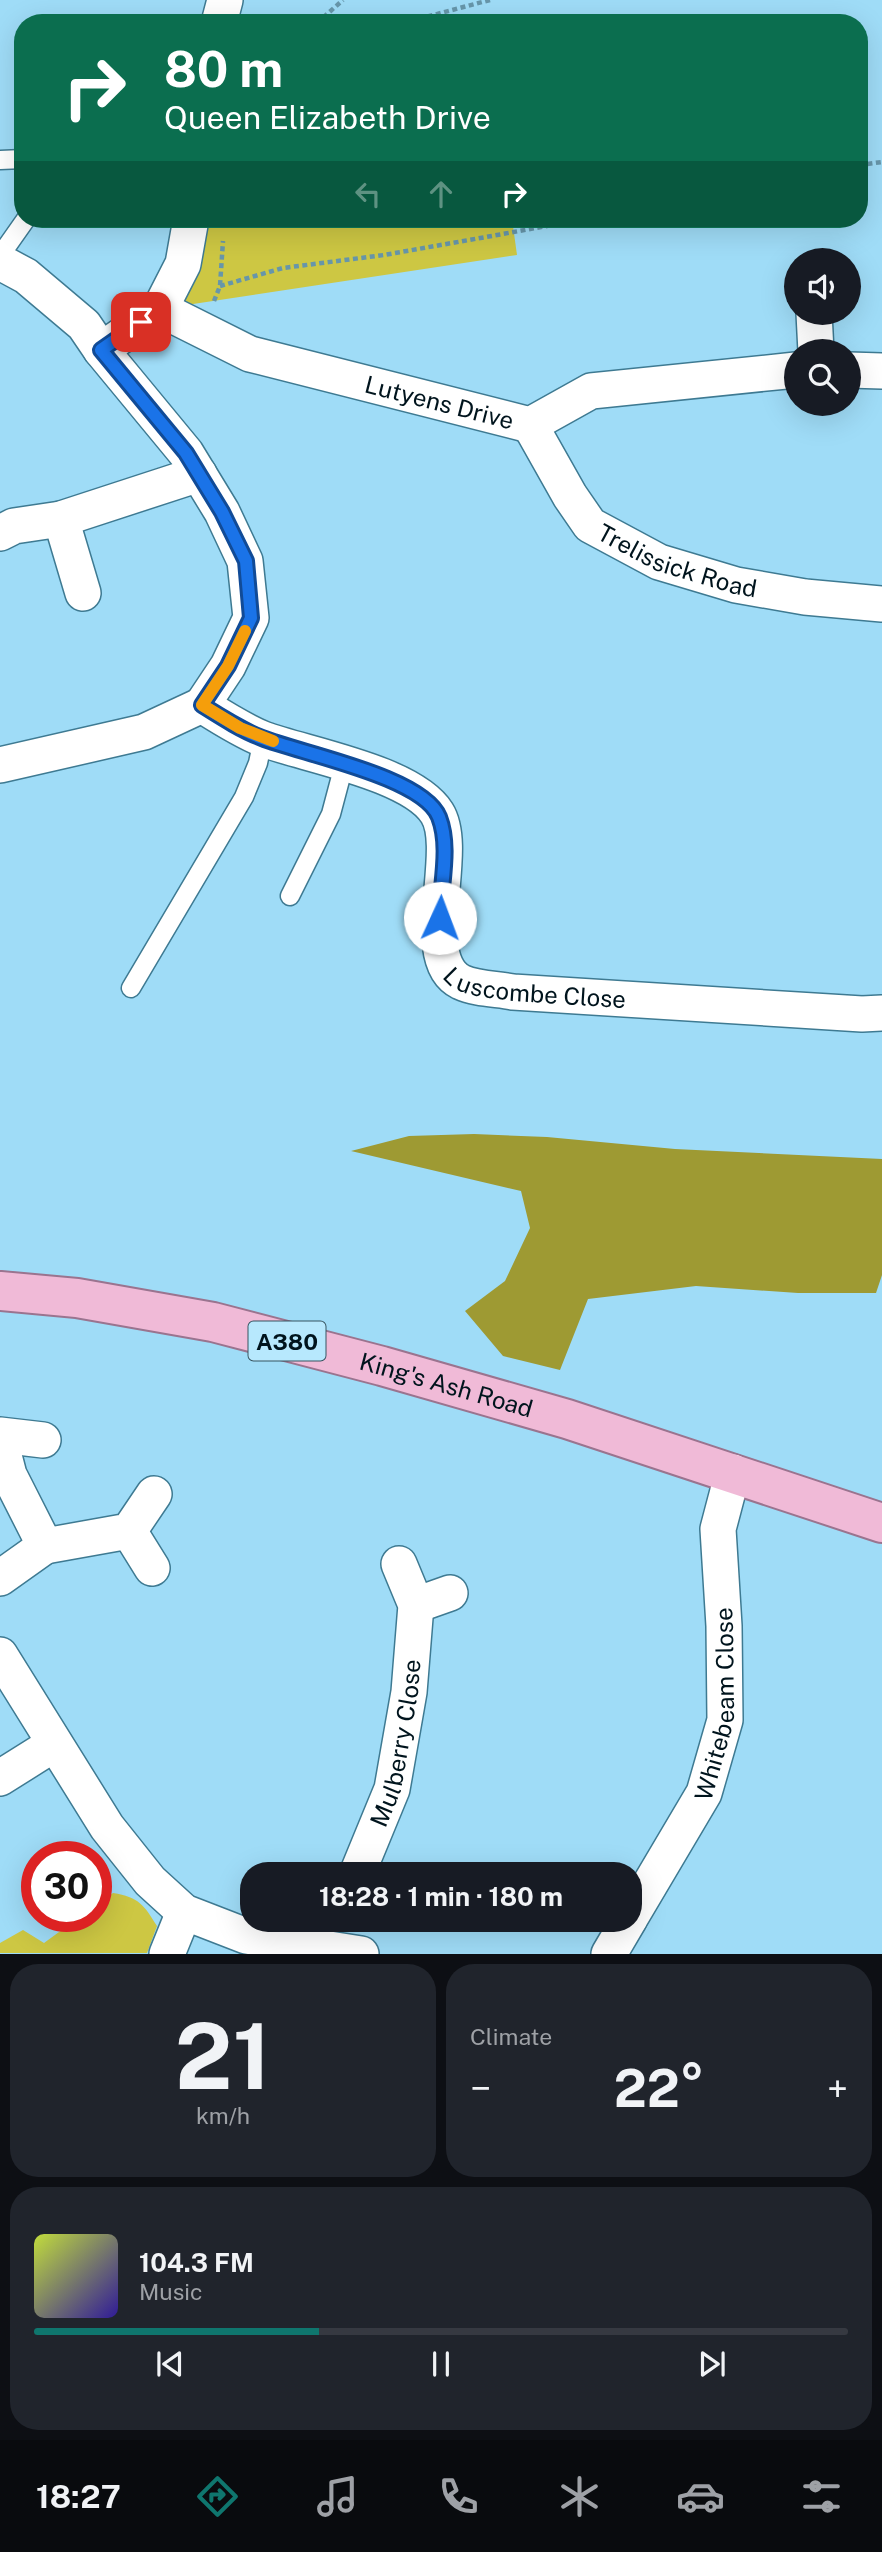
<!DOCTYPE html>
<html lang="en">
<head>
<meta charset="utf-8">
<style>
	:root { --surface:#171b24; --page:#20242c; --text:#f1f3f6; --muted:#9ea1a6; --line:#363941; --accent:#0f766e }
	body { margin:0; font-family:"Public Sans",sans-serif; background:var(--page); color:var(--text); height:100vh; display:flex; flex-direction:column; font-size:26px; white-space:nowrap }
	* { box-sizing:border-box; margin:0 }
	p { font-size:23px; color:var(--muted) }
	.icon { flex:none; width:38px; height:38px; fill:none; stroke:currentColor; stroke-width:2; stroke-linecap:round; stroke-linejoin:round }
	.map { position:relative; height:1954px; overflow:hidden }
	.details { display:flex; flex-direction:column; gap:10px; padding:10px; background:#0d0f14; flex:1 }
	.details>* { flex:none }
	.guide { position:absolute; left:14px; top:14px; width:854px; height:214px; border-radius:28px; box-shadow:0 7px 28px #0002; background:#0b6e4f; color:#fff; overflow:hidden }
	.buttons { position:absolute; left:784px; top:248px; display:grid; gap:14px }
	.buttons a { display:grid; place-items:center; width:77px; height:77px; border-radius:50%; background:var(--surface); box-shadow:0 7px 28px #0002; font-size:35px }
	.speed { position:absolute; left:21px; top:1841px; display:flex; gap:14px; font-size:35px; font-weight:700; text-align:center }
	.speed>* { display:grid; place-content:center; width:91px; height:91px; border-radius:50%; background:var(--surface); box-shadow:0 7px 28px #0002; line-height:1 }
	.speed .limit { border:10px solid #d22; background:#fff; color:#111 }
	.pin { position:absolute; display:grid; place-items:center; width:60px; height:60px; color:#fff; margin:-30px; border-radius:14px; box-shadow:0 4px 10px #0006 }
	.me { position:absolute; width:77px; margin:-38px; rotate:2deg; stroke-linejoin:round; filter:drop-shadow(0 0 5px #0008) }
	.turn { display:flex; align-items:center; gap:24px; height:147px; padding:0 35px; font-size:32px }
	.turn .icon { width:91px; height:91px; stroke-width:2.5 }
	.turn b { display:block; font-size:49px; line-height:60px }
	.lanes { display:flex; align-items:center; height:66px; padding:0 35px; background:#0003; justify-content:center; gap:35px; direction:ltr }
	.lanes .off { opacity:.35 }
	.big { font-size:52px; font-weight:700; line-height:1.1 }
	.details .tile { flex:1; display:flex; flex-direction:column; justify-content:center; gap:10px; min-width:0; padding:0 24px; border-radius:28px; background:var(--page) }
	.details .dial { align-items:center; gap:0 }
	.dial b { font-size:91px; line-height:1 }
	.song { display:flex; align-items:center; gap:21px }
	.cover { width:84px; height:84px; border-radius:10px; background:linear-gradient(135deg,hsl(70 70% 55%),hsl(250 70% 35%)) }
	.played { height:7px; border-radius:4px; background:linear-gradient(90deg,var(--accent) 35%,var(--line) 35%) }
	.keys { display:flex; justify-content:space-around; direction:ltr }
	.heat { display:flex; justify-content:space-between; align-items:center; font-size:38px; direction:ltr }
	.details .tiles { flex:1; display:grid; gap:10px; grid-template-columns:1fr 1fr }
	.tile:last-child { grid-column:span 2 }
	.trip { position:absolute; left:240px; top:1862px; width:402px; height:70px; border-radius:28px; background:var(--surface); box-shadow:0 7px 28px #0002; font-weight:700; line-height:70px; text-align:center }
	.tab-bar { display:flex; height:112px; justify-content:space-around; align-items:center; background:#090b0e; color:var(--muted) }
	.tab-bar .icon { width:49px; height:49px }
	.tab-bar .active { color:var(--accent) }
	.tab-bar b { font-size:32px; color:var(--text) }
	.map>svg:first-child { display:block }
	.green { fill:#cdc743 }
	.forest { fill:#9e9a33 }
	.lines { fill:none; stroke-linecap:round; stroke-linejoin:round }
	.service-casing { stroke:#3e7a92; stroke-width:21 }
	.minor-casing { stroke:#3e7a92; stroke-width:38 }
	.trunk-casing { stroke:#9a748f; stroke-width:42 }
	.path { stroke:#6796aa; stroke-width:4.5; stroke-dasharray:5 3.5; stroke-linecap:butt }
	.service { stroke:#fff; stroke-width:18 }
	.minor { stroke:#fff; stroke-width:35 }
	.trunk { stroke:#f0bad7; stroke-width:38 }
	.route-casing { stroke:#114b97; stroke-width:18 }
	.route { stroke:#1a73e8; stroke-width:12 }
	.slow { stroke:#f59e0b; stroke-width:12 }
	.labels { text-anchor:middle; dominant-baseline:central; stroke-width:6; stroke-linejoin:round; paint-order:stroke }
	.shield { fill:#b7e8fd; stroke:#375460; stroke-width:2 }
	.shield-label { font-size:23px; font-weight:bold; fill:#00141d }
	.street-label { font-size:24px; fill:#00141d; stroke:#b7e8fd }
</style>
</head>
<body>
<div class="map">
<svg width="882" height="1954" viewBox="0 0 882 1954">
	<rect width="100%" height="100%" fill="#9fdcf7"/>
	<g class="green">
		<path d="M191,219H512L517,255L160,309Z"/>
		<path d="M113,1893C139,1897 144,1905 157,1926L147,1953H0V1943L23,1930L44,1943L81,1916H96V1905Z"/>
	</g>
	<path class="forest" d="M474,1134L547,1137L675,1149L882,1159V1275L876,1293H798L696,1286L588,1299L560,1370L503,1356L465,1311L505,1281L530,1228L521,1191L351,1151L409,1136Z"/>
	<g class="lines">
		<g class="service-casing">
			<g id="service">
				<path d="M0,160L23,159"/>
				<path d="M0,256L26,219"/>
				<path d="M290,896L331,814L344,765"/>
				<path d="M131,988L244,797L258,763L263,739"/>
			</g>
		</g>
		<g class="minor-casing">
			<g id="minor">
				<path d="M219,23L225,0"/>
				<path d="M0,262L26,276L84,325L101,350L186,453L222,512L245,561L251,618L228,666L202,705"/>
				<path id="s1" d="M160,309L250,354L530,425L591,391L796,370"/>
				<path d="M814,313L816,352"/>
				<path d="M101,350L160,309L183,264L191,219"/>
				<path d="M849,370L882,371"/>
				<path id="s2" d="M530,425L570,496L590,525L659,562L736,585L805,597L882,604"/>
				<path d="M61,519L83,593"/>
				<path d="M0,533L14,526L61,519L199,474"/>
				<path id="s3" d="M202,705C221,717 241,730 263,739C307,755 412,773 437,813C461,851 415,959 461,982C476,989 497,989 513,992L862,1014L882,1013"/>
				<path d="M0,765L144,732L202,705"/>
				<path d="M0,1435L43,1440"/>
				<path d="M0,1440L9,1475L45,1546L0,1578"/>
				<path d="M129,1531L152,1568"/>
				<path d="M45,1546L129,1531L154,1494"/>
				<path d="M416,1605L450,1593"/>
				<path d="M0,1655L107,1827L150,1881L184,1912L246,1936L361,1954"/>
				<path d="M0,1778L54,1744"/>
				<path id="s4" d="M357,1874L392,1789L409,1692L416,1605L399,1564"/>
				<path id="s5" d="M630,1918L704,1793L725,1720L724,1626L718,1529L733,1472"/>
				<path d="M167,1954L184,1912"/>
				<path d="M609,1954L629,1920"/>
			</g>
		</g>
		<g class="trunk-casing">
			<g id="trunk">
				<path id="s6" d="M0,1291L77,1298L213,1322L382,1366L567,1419L882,1523"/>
			</g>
		</g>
		<g class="path">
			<path d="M317,23L343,0"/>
			<path d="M403,23L490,0"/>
			<path d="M859,165L882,162"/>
			<path d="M220,286L283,268L384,255L486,237L558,224L570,219"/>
			<path d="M214,301L220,286L223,241"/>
		</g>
		<use href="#service" class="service"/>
		<use href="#minor" class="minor"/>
		<use href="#trunk" class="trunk"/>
	</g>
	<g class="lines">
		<g class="route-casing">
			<path id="route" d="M141,322L101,350L186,453L222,512L246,561L251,618L228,666L202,705C221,717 241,730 262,738C303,754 423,777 439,817C451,848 440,886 440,918"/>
		</g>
		<use href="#route" class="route"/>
		<path class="slow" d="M245,631L228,666L202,705L240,728L273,741"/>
	</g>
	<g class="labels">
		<rect class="shield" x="248.5" y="1321.5" width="77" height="39" rx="5"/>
		<g class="shield-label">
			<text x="287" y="1341">A380</text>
		</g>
		<g class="street-label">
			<text stroke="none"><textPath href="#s1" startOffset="296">Lutyens Drive</textPath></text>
			<text stroke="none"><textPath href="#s2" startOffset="212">Trelissick Road</textPath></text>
			<text stroke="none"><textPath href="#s3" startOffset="514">Luscombe Close</textPath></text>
			<text stroke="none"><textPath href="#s6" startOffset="457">King's Ash Road</textPath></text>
			<text stroke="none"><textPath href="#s5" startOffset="236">Whitebeam Close</textPath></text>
			<text stroke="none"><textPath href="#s4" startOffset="138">Mulberry Close</textPath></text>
		</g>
	</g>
</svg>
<div class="buttons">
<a><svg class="icon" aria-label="sound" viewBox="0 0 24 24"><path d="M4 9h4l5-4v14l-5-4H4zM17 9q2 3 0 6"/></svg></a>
<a><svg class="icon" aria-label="search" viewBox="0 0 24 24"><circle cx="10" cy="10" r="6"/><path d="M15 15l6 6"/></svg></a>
</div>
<div class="speed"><div class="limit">30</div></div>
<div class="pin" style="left:141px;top:322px;background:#d93025"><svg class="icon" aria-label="arrive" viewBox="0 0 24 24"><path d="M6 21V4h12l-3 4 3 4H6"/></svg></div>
<svg class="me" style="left:440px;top:918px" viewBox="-20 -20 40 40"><circle r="19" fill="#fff"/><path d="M0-13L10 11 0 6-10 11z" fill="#1a73e8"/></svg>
<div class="trip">18:28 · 1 min · 180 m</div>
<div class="guide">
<div class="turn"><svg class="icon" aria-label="right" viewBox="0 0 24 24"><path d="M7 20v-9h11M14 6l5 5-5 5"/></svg><div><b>80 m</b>Queen Elizabeth Drive</div></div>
<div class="lanes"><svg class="icon off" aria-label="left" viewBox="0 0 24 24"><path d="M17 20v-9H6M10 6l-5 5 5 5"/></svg><svg class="icon off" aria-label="ahead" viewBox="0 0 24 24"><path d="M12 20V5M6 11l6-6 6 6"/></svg><svg class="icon" aria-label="right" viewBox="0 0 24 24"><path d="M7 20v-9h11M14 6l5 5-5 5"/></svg></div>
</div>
</div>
<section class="details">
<div class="tiles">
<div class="tile dial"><b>21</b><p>km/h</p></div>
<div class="tile"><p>Climate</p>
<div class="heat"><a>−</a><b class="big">22°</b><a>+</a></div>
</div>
<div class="tile">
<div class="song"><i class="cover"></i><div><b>104.3 FM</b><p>Music</p></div></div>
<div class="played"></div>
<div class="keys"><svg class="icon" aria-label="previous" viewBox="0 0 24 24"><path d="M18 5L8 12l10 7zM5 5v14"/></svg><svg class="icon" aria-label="pause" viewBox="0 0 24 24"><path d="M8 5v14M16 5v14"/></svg><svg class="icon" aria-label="next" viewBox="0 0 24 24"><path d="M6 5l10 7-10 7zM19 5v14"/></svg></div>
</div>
</div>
</section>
<nav class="tab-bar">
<b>18:27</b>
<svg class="icon active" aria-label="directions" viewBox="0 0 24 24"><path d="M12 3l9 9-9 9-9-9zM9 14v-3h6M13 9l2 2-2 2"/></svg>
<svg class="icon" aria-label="music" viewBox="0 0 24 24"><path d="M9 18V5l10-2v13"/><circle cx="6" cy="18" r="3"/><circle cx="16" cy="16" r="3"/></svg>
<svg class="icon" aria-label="phone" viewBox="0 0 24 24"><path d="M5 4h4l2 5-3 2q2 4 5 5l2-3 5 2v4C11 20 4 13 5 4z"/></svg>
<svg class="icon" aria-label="climate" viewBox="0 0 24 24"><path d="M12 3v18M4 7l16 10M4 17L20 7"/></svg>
<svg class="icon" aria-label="car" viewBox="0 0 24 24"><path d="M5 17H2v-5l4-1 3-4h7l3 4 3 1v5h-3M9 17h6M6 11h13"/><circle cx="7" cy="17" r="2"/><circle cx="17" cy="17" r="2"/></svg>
<svg class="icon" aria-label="filters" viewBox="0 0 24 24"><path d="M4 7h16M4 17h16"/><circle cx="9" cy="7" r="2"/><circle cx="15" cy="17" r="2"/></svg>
</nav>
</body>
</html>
